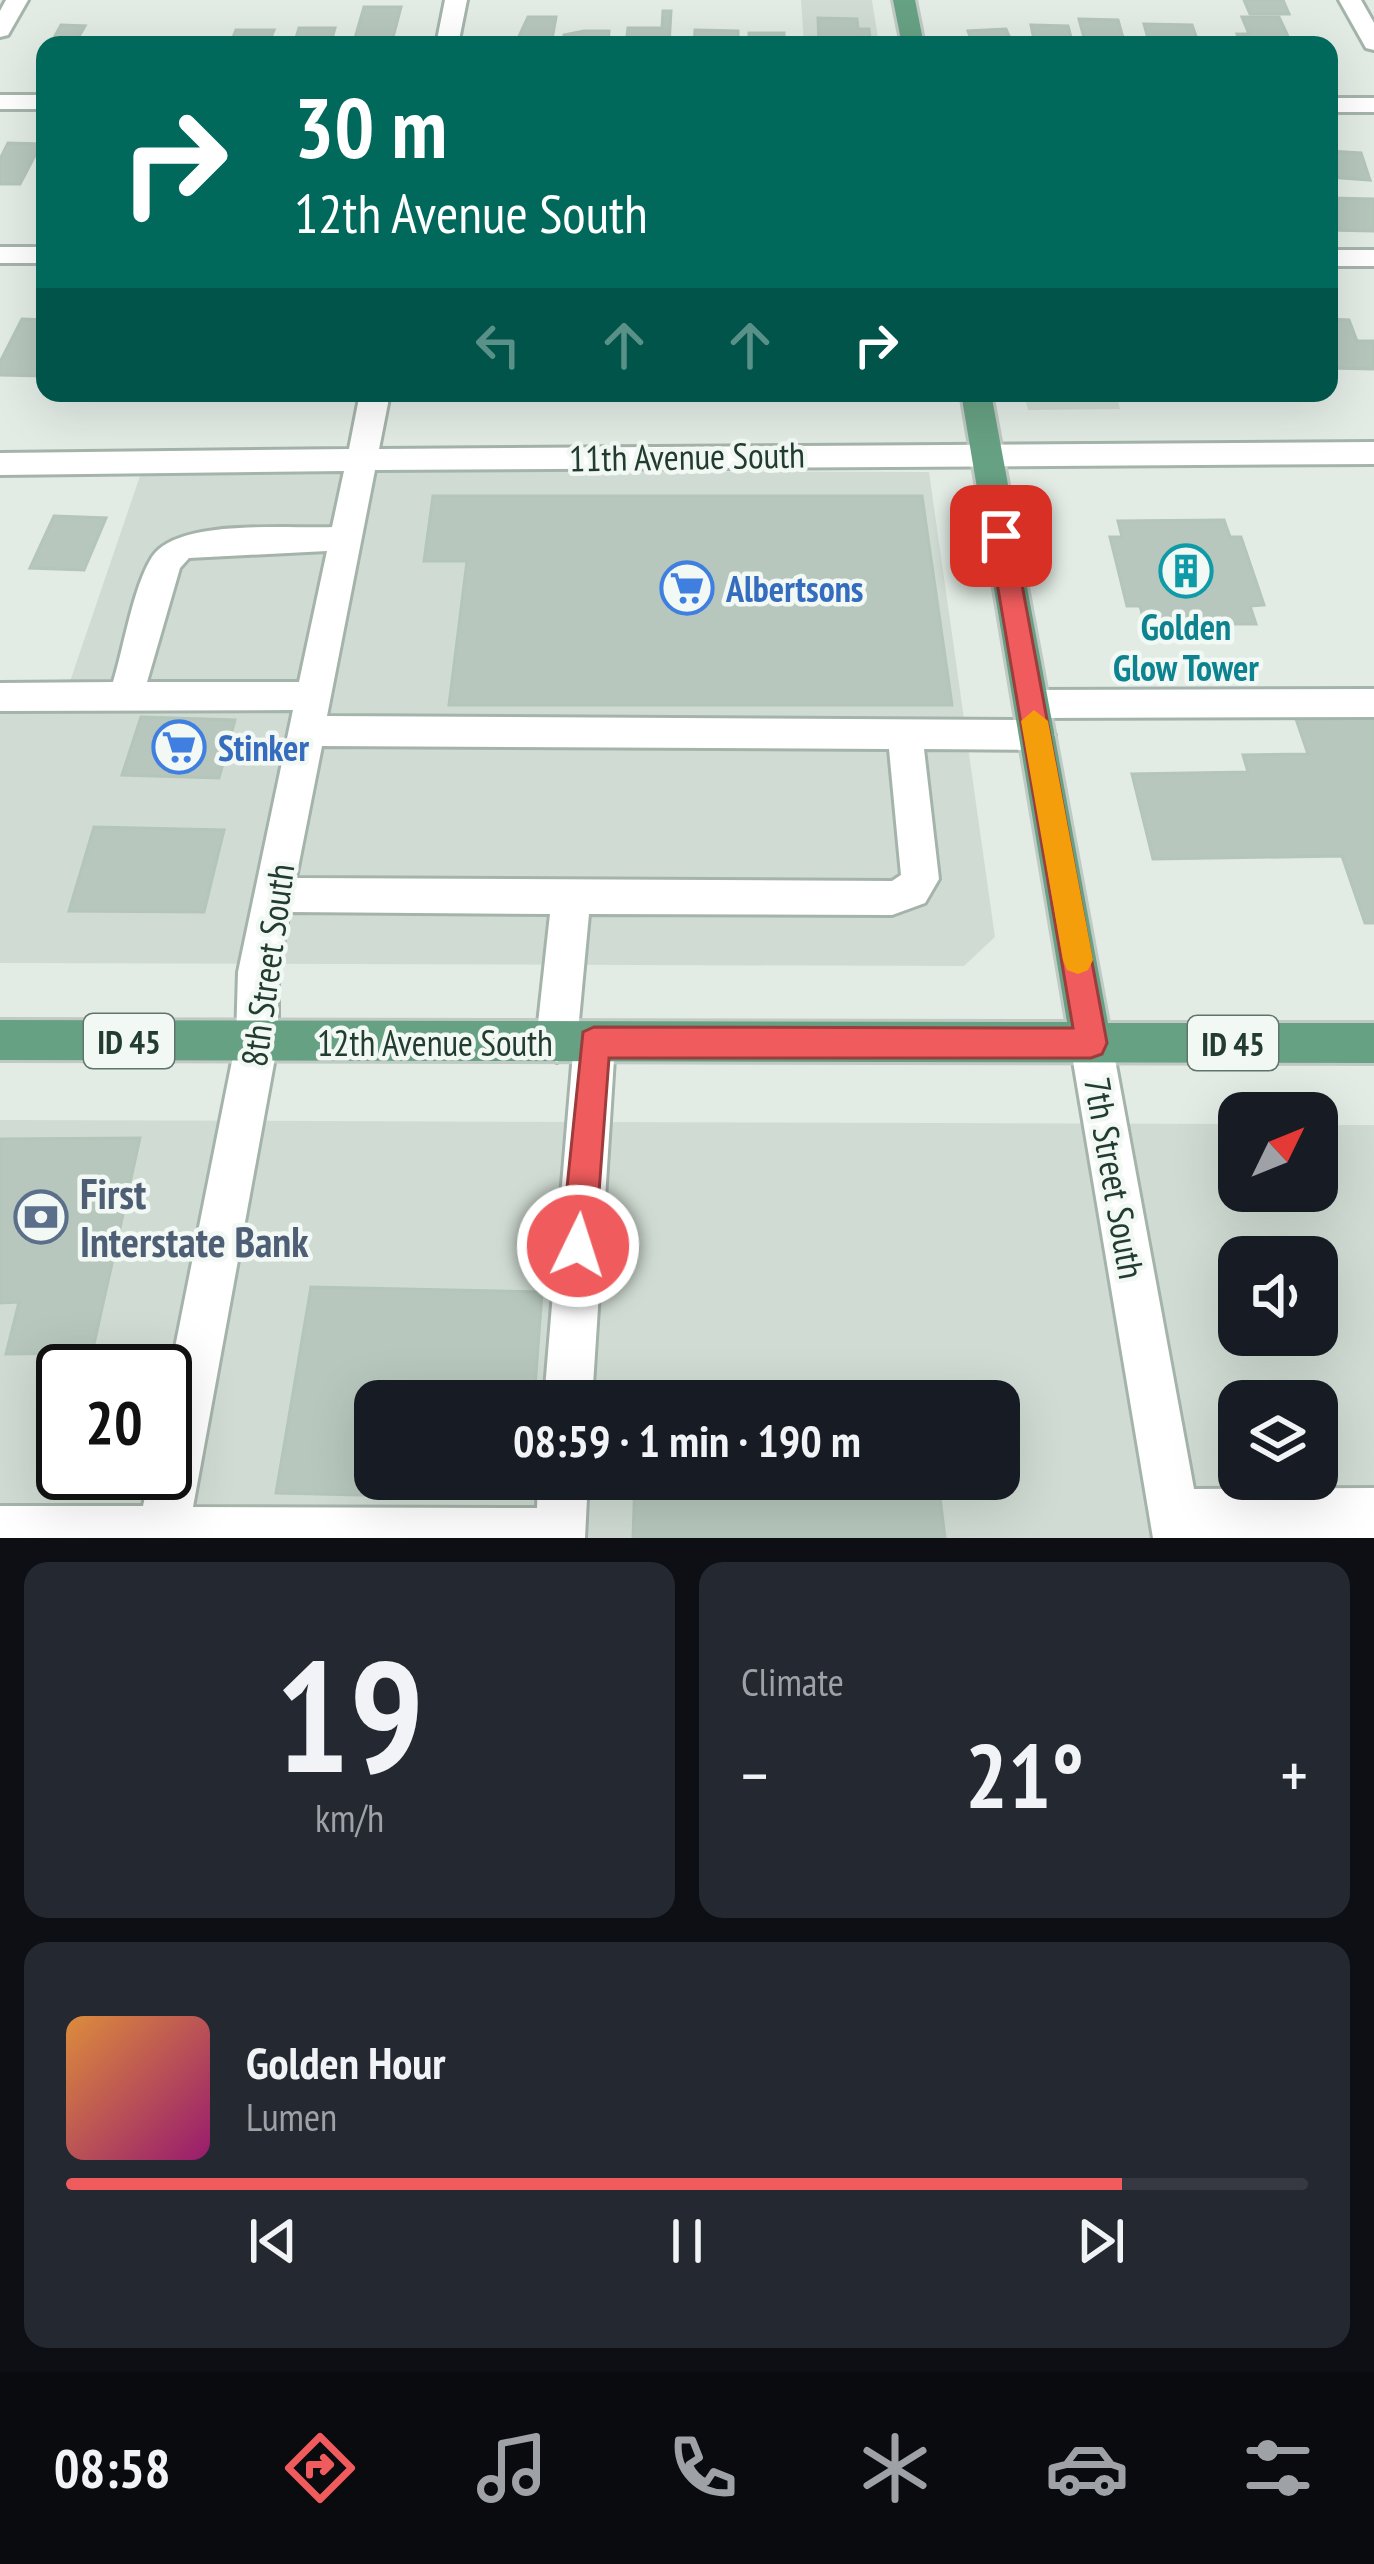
<!DOCTYPE html>
<html lang="en">
<head>
<meta charset="utf-8">
<style>
	:root { --surface:#171b24; --page:#242831; --text:#f1f3f6; --muted:#9ea1a6; --line:#363941; --accent:#f05c5d }
	body { margin:0; font-family:"PT Sans Narrow",sans-serif; background:var(--page); color:var(--text); height:100vh; display:flex; flex-direction:column; font-size:45px; white-space:nowrap }
	* { box-sizing:border-box; margin:0 }
	p { font-size:39px; color:var(--muted) }
	.icon { flex:none; width:66px; height:66px; fill:none; stroke:currentColor; stroke-width:2; stroke-linecap:round; stroke-linejoin:round }
	.map { position:relative; height:1538px; overflow:hidden }
	.sheet { display:flex; flex-direction:column; gap:24px; padding:24px; background:#0d0f14; flex:1 }
	.sheet>* { flex:none }
	.hud { position:absolute; left:36px; top:36px; width:1302px; height:366px; border-radius:24px; box-shadow:0 12px 48px #0002; background:#00695c; color:#fff; overflow:hidden }
	.needle { width:78px; rotate:47deg }
	.controls { position:absolute; left:1218px; top:1092px; display:grid; gap:24px }
	.controls a { display:grid; place-items:center; width:120px; height:120px; border-radius:24px; background:var(--surface); box-shadow:0 12px 48px #0002; font-size:60px }
	.speed { position:absolute; left:36px; top:1344px; display:flex; gap:24px; font-size:60px; font-weight:700; text-align:center }
	.speed>* { display:grid; place-content:center; width:156px; height:156px; border-radius:50%; background:var(--surface); box-shadow:0 12px 48px #0002; line-height:1 }
	.speed .limit { border:6px solid #111; border-radius:18px; background:#fff; color:#111 }
	.pin { position:absolute; display:grid; place-items:center; width:102px; height:102px; color:#fff; margin:-51px; border-radius:24px; box-shadow:0 6px 18px #0006 }
	.me { position:absolute; width:132px; margin:-66px; rotate:4deg; stroke-linejoin:round; filter:drop-shadow(0 0 9px #0008) }
	.turn { display:flex; align-items:center; gap:42px; height:252px; padding:0 60px; font-size:54px }
	.turn .icon { width:156px; height:156px; stroke-width:2.5 }
	.turn b { display:block; font-size:84px; line-height:102px }
	.lanes { display:flex; align-items:center; height:114px; padding:0 60px; background:#0003; justify-content:center; gap:60px; direction:ltr }
	.lanes .off { opacity:.35 }
	.big { font-size:90px; font-weight:600; line-height:1.1 }
	.sheet .card { flex:1; display:flex; flex-direction:column; justify-content:center; gap:18px; min-width:0; padding:0 42px; border-radius:24px; background:var(--page) }
	.sheet .dial { align-items:center; gap:0 }
	.dial b { font-size:156px; line-height:1 }
	.song { display:flex; align-items:center; gap:36px }
	.cover { width:144px; height:144px; border-radius:18px; background:linear-gradient(135deg,hsl(30 70% 55%),hsl(320 70% 35%)) }
	.played { height:12px; border-radius:6px; background:linear-gradient(90deg,var(--accent) 85%,var(--line) 85%) }
	.keys { display:flex; justify-content:space-around; direction:ltr }
	.heat { display:flex; justify-content:space-between; align-items:center; font-size:66px; direction:ltr }
	.sheet .tiles { flex:1; display:grid; gap:24px; grid-template-columns:1fr 1fr }
	.card:last-child { grid-column:span 2 }
	.trip { position:absolute; left:354px; top:1380px; width:666px; height:120px; border-radius:24px; background:var(--surface); box-shadow:0 12px 48px #0002; font-weight:600; line-height:120px; text-align:center }
	.menu { display:flex; height:192px; justify-content:space-around; align-items:center; background:#090b0e; color:var(--muted) }
	.menu .icon { width:84px; height:84px }
	.menu .current { color:var(--accent) }
	.menu b { font-size:54px; color:var(--text) }
	.map>svg:first-child { display:block }
	.built { fill:#d0dcd3; fill-rule:evenodd }
	.building { fill:#b7c7bd; stroke:#b4c5ba; stroke-width:3 }
	.lines { fill:none; stroke-linecap:round; stroke-linejoin:round }
	.minor-casing { stroke:#a5b4ab; stroke-width:6 }
	.major-casing { stroke:#c1c9c5; stroke-width:6 }
	.minor { fill:#fff; fill-rule:evenodd }
	.major { fill:#67a183; fill-rule:evenodd }
	.route { fill:#f05c5d; stroke:#9c3c3c; stroke-width:3 }
	.slow { fill:#f59e0b }
	.labels { text-anchor:middle; dominant-baseline:central; stroke-width:9; stroke-linejoin:round; paint-order:stroke }
	.shield { fill:#f2f8f4; stroke:#60756a; stroke-width:3 }
	.shield-label { font-size:33px; font-weight:bold; fill:#223d2f }
	.street-label { font-size:36px; fill:#223d2f; stroke:#f2f8f4 }
	.shop-label { font-size:36px; font-weight:bold; fill:#366cbe; stroke:#f2f8f4; text-anchor:start }
	.culture-label { font-size:36px; font-weight:bold; fill:#0d838f; stroke:#f2f8f4 }
	.near-service-label { font-size:42px; font-weight:bold; fill:#4e5e75; stroke:#f2f8f4; text-anchor:start }
</style>
</head>
<body>
<div class="map">
<svg width="1374" height="1538" viewBox="0 0 1374 1538">
	<rect width="100%" height="100%" fill="#e2ece5"/>
	<g class="built">
		<path d="M801,0H872L879,45H804Z"/>
		<path d="M1024,393H1116L1120,409L1028,410Z"/>
		<path d="M142,470L929,472L995,937L964,966L0,963V693H66Z"/>
		<path d="M0,1120L1239,1124V1191H1317V1125H1374V1538H0ZM1239,1257H1317V1335H1239ZM63,1371H165V1473H63ZM375,1401H999V1479H375ZM1239,1401H1317V1479H1239Z"/>
	</g>
	<g class="building">
		<path d="M1244,0H1283L1289,14H1250Z"/>
		<path d="M364,7H401L391,45H353Z"/>
		<path d="M663,11H671L669,45H626L628,28H662Z"/>
		<path d="M528,17H556L551,45H515Z"/>
		<path d="M1242,17H1279L1292,45H1241L1237,34H1249Z"/>
		<path d="M818,18L857,19L858,29H869L870,38L859,37L860,45H819Z"/>
		<path d="M1079,19L1118,20L1125,45H1086Z"/>
		<path d="M1144,24L1192,25L1199,45H1150Z"/>
		<path d="M61,25L85,26L74,45H50Z"/>
		<path d="M1031,25L1068,26L1073,45H1035Z"/>
		<path d="M299,28H335L330,45H294Z"/>
		<path d="M1006,29L1013,45H973L968,31Z"/>
		<path d="M236,30H274L268,45H230Z"/>
		<path d="M695,30L738,31V45H694Z"/>
		<path d="M584,31H609L608,45H563L564,35Z"/>
		<rect x="749" y="33" width="35" height="12"/>
		<path d="M8,143L41,144L20,184H0V159Z"/>
		<path d="M1329,151L1361,153L1370,180L1329,177Z"/>
		<path d="M1329,198L1374,199V231L1329,230Z"/>
		<path d="M22,319L45,320L43,376L0,375V362Z"/>
		<path d="M1329,319L1349,320L1357,341H1373L1374,369L1329,368Z"/>
		<path d="M433,496H922L952,705H449L467,561H424Z"/>
		<path d="M54,516L106,518L84,570L30,568Z"/>
		<path d="M1224,520L1230,537H1241L1264,605L1250,606L1256,624H1145L1140,606H1127L1110,537H1122L1118,521Z"/>
		<path d="M141,717L235,720L219,778L122,775Z"/>
		<path d="M1374,718V923H1365L1342,856L1153,859L1132,774L1248,772L1243,755L1308,754L1296,719Z"/>
		<path d="M94,827L224,830L204,912L69,911Z"/>
		<path d="M140,1138L92,1353L6,1354L19,1302L0,1303V1139Z"/>
		<path d="M311,1287L542,1292L534,1401H375V1479H405L403,1496L276,1493Z"/>
		<path d="M635,1479H949L950,1489H939L945,1538H633Z"/>
	</g>
	<g class="lines">
		<g class="minor-casing">
			<g id="minor">
				<path d="M6,0H28L8,35L0,37V11Z"/>
				<path d="M445,0H467L458,45H436Z"/>
				<path d="M1339,0H1361L1374,23V50L1366,48Z"/>
				<rect x="0" y="95" width="45" height="14"/>
				<rect x="1329" y="98" width="45" height="14"/>
				<rect x="0" y="247" width="45" height="16"/>
				<rect x="1329" y="250" width="45" height="16"/>
				<path d="M360,393H390L379,449L1374,442V464L375,470L327,716L1037,720L1050,725L1055,735L1050,745L1037,750L924,749L939,879L925,903L892,915L589,914L578,1031L594,1023L609,1029L615,1043L592,1401H544L573,1053L557,1062L542,1056L536,1042L550,914L289,912L278,972V1041L193,1507L537,1508L538,1479H588L585,1538H0V1506H143L150,1473H165V1398L236,1041L238,972L293,710L0,711V683L113,682C124,647 133,587 152,557C177,518 288,529 332,527L344,471L0,475V453L349,449ZM327,551L299,682H147L180,568L189,558ZM322,746L889,749L901,875L892,881L296,878Z"/>
				<path d="M1374,689V717L1031,718L1019,714L1014,704L1019,694L1031,690Z"/>
				<path d="M1091,1023L1106,1029L1112,1043L1194,1489L1374,1488V1538H1153L1070,1043L1076,1029Z"/>
			</g>
		</g>
		<g class="major-casing">
			<g id="major">
				<path d="M893,0H915L924,45H902Z"/>
				<path d="M961,393H991L1108,1023H1374V1063L0,1060V1020L1067,1022Z"/>
			</g>
		</g>
		<use href="#minor" class="minor"/>
		<use href="#major" class="major"/>
	</g>
	<path class="route" d="M1001,527L1013,536L1107,1043L1102,1054L1091,1058H609L595,1246L590,1258L578,1263L566,1258L561,1246L583,1032L594,1027L1073,1028L989,536Z"/>
	<path class="slow" d="M1034,710L1048,721L1093,960L1088,970L1078,974L1067,970L1063,960L1021,721Z"/>
	<defs>
		<g id="building-ring" transform="scale(2.7)"><circle r="9.5" fill="#f2f8f4" stroke="#0f9aa8" stroke-width="1.5"/><path d="M-4-6H4V6H1V3H-1V6H-4ZM-2.5-4.3h1.7v1.8h-1.7ZM.8-4.3h1.7v1.8H.8ZM-2.5-1h1.7V.8h-1.7ZM.8-1h1.7V.8H.8Z" fill="#0f9aa8"/></g>
		<g id="supermarket-ring" transform="scale(2.7)"><circle r="9.5" fill="#f2f8f4" stroke="#3f7fe0" stroke-width="1.5"/><path d="M-6-5.5h2.5l.6 2H6L4.5 2H-2.5L-4.4-4H-6ZM-1.5 3.2a1.3 1.3 0 1 0 .1 0ZM3 3.2a1.3 1.3 0 1 0 .1 0Z" fill="#3f7fe0"/></g>
		<g id="bank-ring" transform="scale(2.7)"><circle r="9.5" fill="#f2f8f4" stroke="#5c6f8a" stroke-width="1.5"/><path d="M-6-4H6V4H-6ZM0-2.3a2.3 2.3 0 1 0 0 4.6a2.3 2.3 0 1 0 0-4.6Z" fill="#5c6f8a"/></g>
	</defs>
	<g fill-rule="evenodd">
		<use href="#building-ring" x="1186" y="571"/>
		<use href="#supermarket-ring" x="687" y="588"/>
		<use href="#supermarket-ring" x="179" y="747"/>
		<use href="#bank-ring" x="41" y="1217"/>
	</g>
	<g class="labels">
		<g class="shield">
			<rect x="84" y="1014" width="90" height="54" rx="9"/>
			<rect x="1188" y="1016" width="90" height="54" rx="9"/>
		</g>
		<g class="shield-label">
			<text x="129" y="1041">ID 45</text>
			<text x="1233" y="1043">ID 45</text>
		</g>
		<g class="street-label">
			<text transform="translate(687 456) rotate(-1)">11th Avenue South</text>
			<text transform="translate(267 965) rotate(-82)">8th Street South</text>
			<text x="435" y="1042">12th Avenue South</text>
			<text transform="translate(1115 1178) rotate(80)">7th Street South</text>
		</g>
		<g class="shop-label">
			<text x="726" y="588">Albertsons</text>
			<text x="218" y="747">Stinker</text>
		</g>
		<g class="culture-label">
			<text x="1186" y="626">Golden<tspan x="1186" dy="41">Glow Tower</tspan></text>
		</g>
		<g class="near-service-label">
			<text x="80" y="1193">First<tspan x="80" dy="48">Interstate Bank</tspan></text>
		</g>
	</g>
</svg>
<div class="controls">
<a><svg class="needle" viewBox="-14 -14 28 28"><path d="M0-13l5 13h-10z" fill="#e53935"/><path d="M0 13l5-13h-10z" fill="#9ea1a6"/></svg></a>
<a><svg class="icon" aria-label="sound" viewBox="0 0 24 24"><path d="M4 9h4l5-4v14l-5-4H4zM17 9q2 3 0 6"/></svg></a>
<a><svg class="icon" aria-label="layers" viewBox="0 0 24 24"><path d="M12 4l9 5-9 5-9-5zM3 14l9 5 9-5"/></svg></a>
</div>
<div class="speed"><div class="limit">20</div></div>
<div class="pin" style="left:1001px;top:536px;background:#d93025"><svg class="icon" aria-label="arrive" viewBox="0 0 24 24"><path d="M6 21V4h12l-3 4 3 4H6"/></svg></div>
<svg class="me" style="left:578px;top:1246px" viewBox="-20 -20 40 40"><circle r="17" fill="#f05c5d" stroke="#fff" stroke-width="3"/><path d="M0-11L8 9 0 5-8 9z" fill="#fff"/></svg>
<div class="trip">08:59 · 1 min · 190 m</div>
<div class="hud">
<div class="turn"><svg class="icon" aria-label="right" viewBox="0 0 24 24"><path d="M7 20v-9h11M14 6l5 5-5 5"/></svg><div><b>30 m</b>12th Avenue South</div></div>
<div class="lanes"><svg class="icon off" aria-label="left" viewBox="0 0 24 24"><path d="M17 20v-9H6M10 6l-5 5 5 5"/></svg><svg class="icon off" aria-label="ahead" viewBox="0 0 24 24"><path d="M12 20V5M6 11l6-6 6 6"/></svg><svg class="icon off" aria-label="ahead" viewBox="0 0 24 24"><path d="M12 20V5M6 11l6-6 6 6"/></svg><svg class="icon" aria-label="right" viewBox="0 0 24 24"><path d="M7 20v-9h11M14 6l5 5-5 5"/></svg></div>
</div>
</div>
<section class="sheet">
<div class="tiles">
<div class="card dial"><b>19</b><p>km/h</p></div>
<div class="card"><p>Climate</p>
<div class="heat"><a>−</a><b class="big">21°</b><a>+</a></div>
</div>
<div class="card">
<div class="song"><i class="cover"></i><div><b>Golden Hour</b><p>Lumen</p></div></div>
<div class="played"></div>
<div class="keys"><svg class="icon" aria-label="previous" viewBox="0 0 24 24"><path d="M18 5L8 12l10 7zM5 5v14"/></svg><svg class="icon" aria-label="pause" viewBox="0 0 24 24"><path d="M8 5v14M16 5v14"/></svg><svg class="icon" aria-label="next" viewBox="0 0 24 24"><path d="M6 5l10 7-10 7zM19 5v14"/></svg></div>
</div>
</div>
</section>
<nav class="menu">
<b>08:58</b>
<svg class="icon current" aria-label="directions" viewBox="0 0 24 24"><path d="M12 3l9 9-9 9-9-9zM9 14v-3h6M13 9l2 2-2 2"/></svg>
<svg class="icon" aria-label="music" viewBox="0 0 24 24"><path d="M9 18V5l10-2v13"/><circle cx="6" cy="18" r="3"/><circle cx="16" cy="16" r="3"/></svg>
<svg class="icon" aria-label="phone" viewBox="0 0 24 24"><path d="M5 4h4l2 5-3 2q2 4 5 5l2-3 5 2v4C11 20 4 13 5 4z"/></svg>
<svg class="icon" aria-label="climate" viewBox="0 0 24 24"><path d="M12 3v18M4 7l16 10M4 17L20 7"/></svg>
<svg class="icon" aria-label="car" viewBox="0 0 24 24"><path d="M5 17H2v-5l4-1 3-4h7l3 4 3 1v5h-3M9 17h6M6 11h13"/><circle cx="7" cy="17" r="2"/><circle cx="17" cy="17" r="2"/></svg>
<svg class="icon" aria-label="filters" viewBox="0 0 24 24"><path d="M4 7h16M4 17h16"/><circle cx="9" cy="7" r="2"/><circle cx="15" cy="17" r="2"/></svg>
</nav>
</body>
</html>
